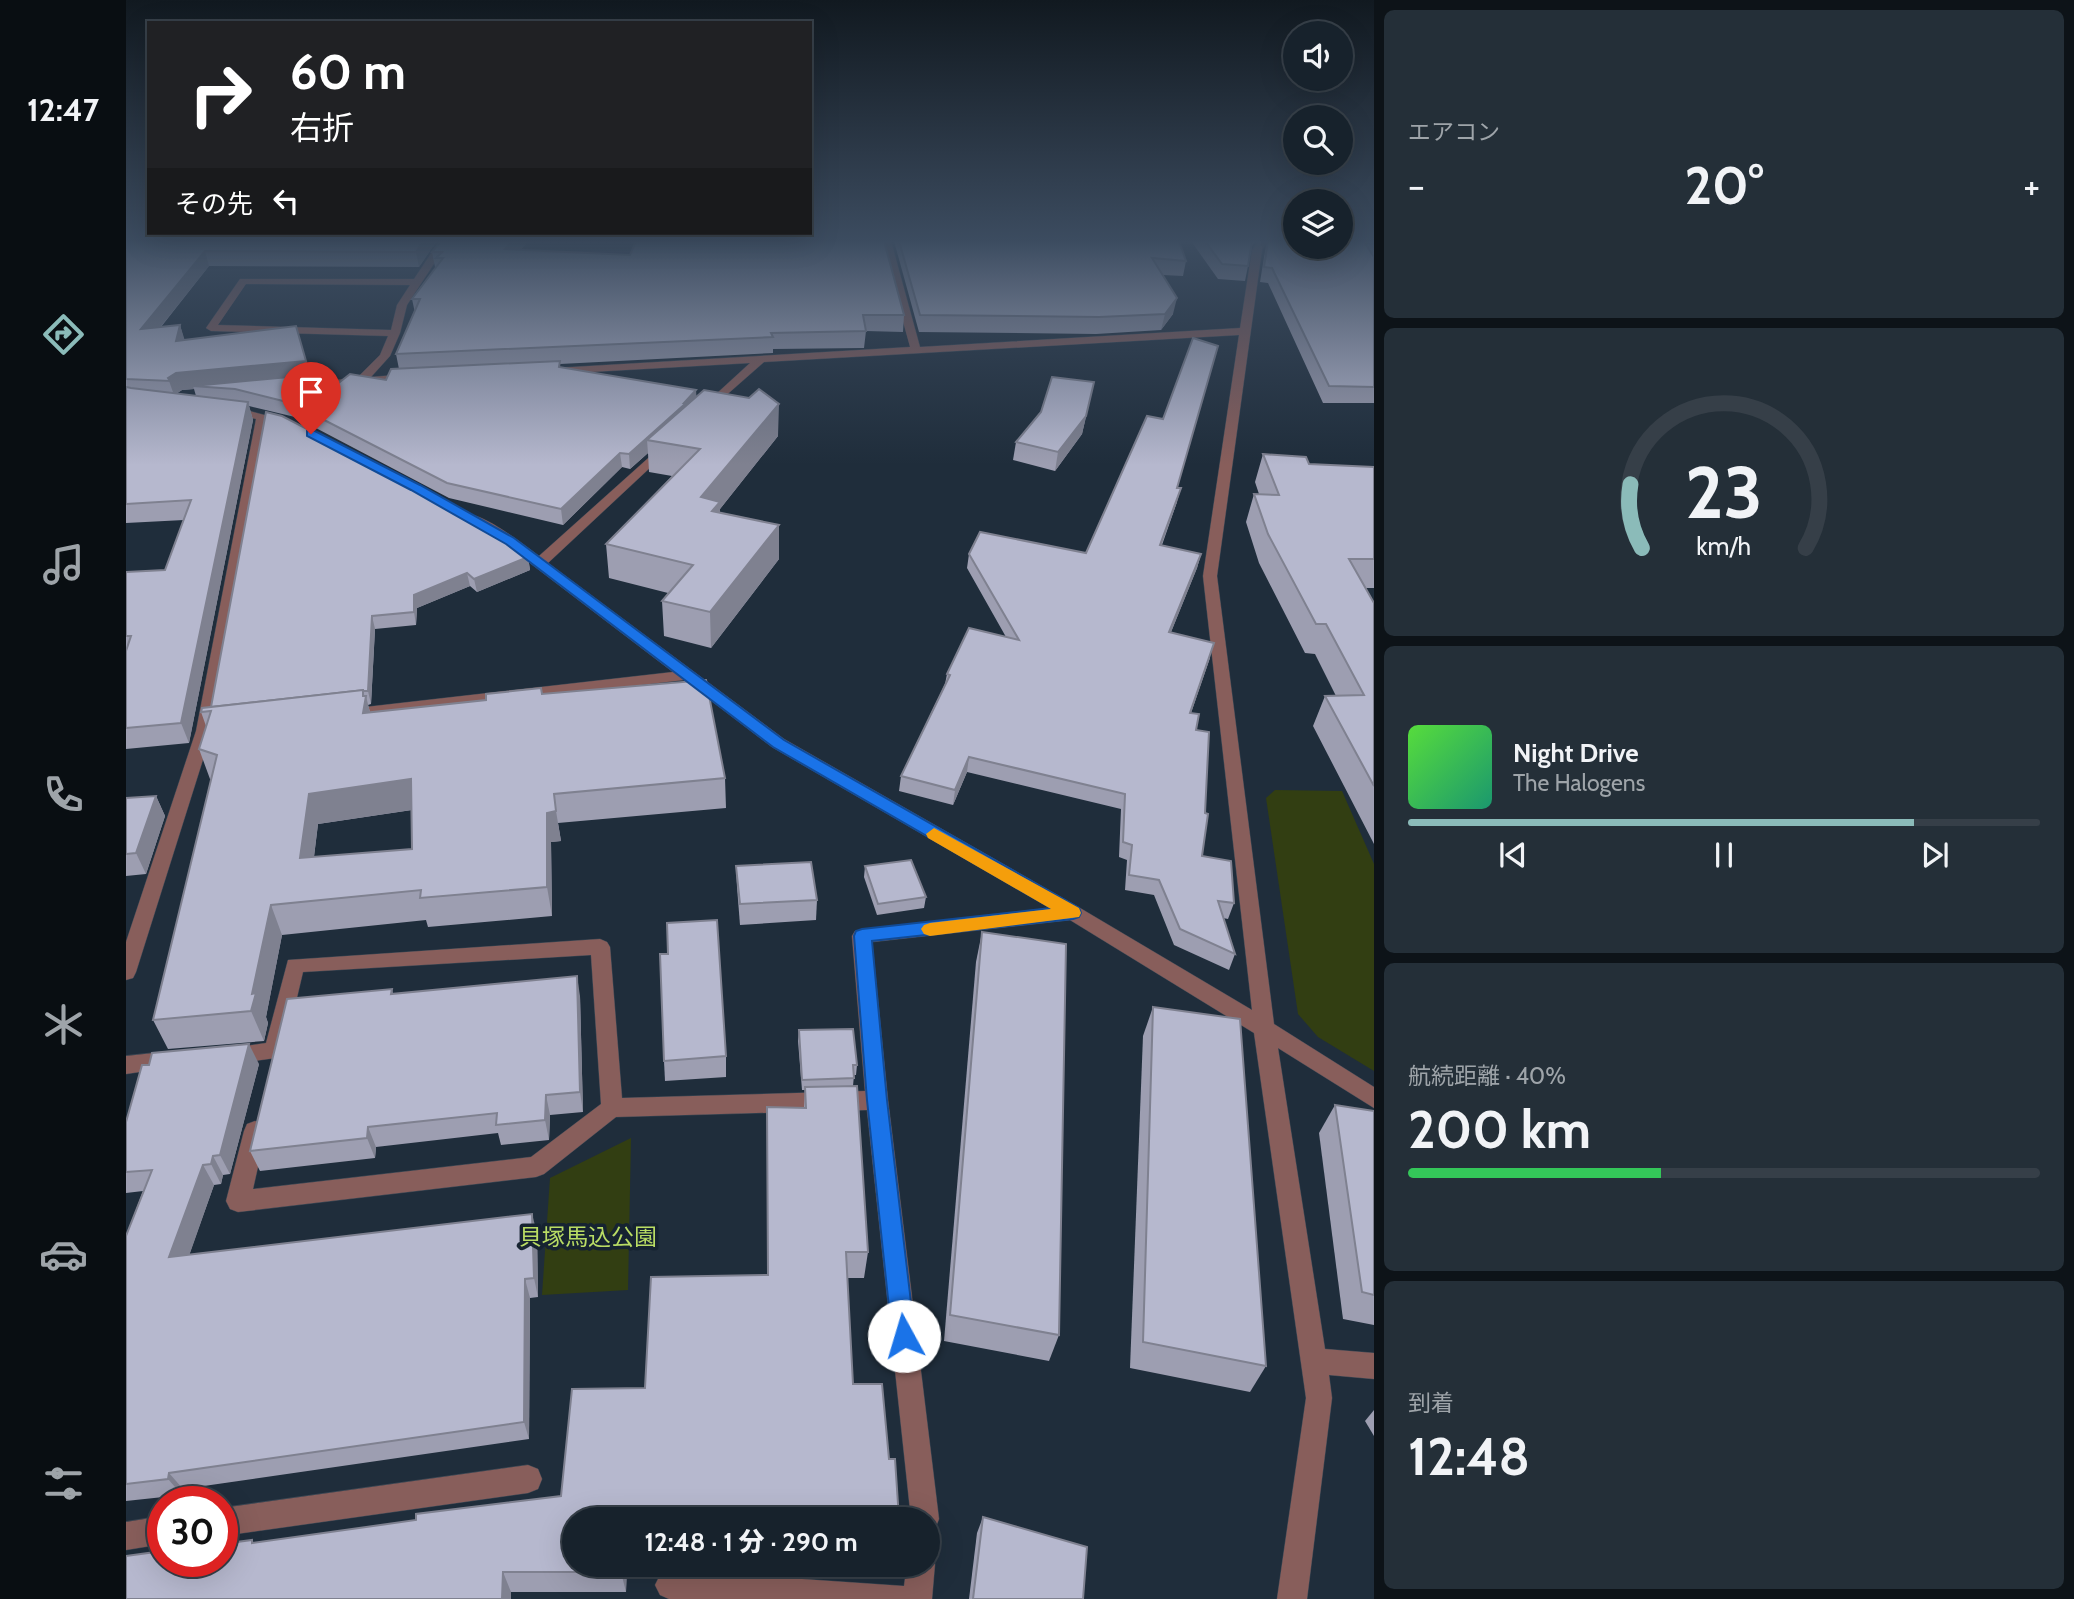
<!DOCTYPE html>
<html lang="ja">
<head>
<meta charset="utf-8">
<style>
	:root { --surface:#17222c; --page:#242f38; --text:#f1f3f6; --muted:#9ea4a9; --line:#363f48; --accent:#8bbbb9 }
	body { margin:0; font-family:Cabin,"Noto Sans JP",sans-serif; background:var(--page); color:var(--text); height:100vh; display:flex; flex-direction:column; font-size:26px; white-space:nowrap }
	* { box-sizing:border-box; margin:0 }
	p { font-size:23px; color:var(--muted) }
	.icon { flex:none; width:38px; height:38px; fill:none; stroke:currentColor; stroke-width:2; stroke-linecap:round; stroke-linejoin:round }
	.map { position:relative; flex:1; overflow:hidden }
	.details { display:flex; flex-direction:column; gap:10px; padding:10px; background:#0d1318; width:700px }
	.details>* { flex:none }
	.guide { position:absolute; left:21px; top:21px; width:665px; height:214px; border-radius:0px; box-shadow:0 7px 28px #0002,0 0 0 2px var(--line); background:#202124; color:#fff; overflow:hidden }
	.buttons { position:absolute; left:1157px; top:21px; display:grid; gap:14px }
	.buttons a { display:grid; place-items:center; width:70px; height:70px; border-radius:50%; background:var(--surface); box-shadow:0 7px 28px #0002,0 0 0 2px var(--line); font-size:35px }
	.speed { position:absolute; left:21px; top:1486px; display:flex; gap:14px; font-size:35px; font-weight:700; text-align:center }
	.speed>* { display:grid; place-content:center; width:91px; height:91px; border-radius:50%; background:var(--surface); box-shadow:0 7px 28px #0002,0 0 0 2px var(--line); line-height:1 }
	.speed .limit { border:10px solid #d22; background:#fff; color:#111 }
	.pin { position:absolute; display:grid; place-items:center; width:60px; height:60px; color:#fff; margin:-72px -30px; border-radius:50% 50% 50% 0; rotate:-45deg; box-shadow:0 0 7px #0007 }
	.pin .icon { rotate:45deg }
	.me { position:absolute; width:77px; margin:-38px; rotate:354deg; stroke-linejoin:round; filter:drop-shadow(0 0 5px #0008) }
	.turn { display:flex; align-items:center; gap:24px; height:147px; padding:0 28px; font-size:32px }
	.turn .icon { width:91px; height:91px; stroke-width:2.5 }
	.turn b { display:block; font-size:49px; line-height:60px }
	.then { display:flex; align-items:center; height:66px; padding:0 28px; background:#0003; gap:14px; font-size:26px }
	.big { font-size:52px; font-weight:800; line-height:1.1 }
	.details .card { flex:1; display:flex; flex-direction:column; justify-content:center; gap:10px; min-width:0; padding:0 24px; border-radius:10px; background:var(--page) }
	.details .dial { align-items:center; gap:0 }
	.dial svg { height:182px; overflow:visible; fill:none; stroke:var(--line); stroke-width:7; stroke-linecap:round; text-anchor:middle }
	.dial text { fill:var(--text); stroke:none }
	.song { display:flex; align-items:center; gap:21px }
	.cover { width:84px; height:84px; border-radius:10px; background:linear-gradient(135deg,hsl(110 70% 55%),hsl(160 70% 35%)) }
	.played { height:7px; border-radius:4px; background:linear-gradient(90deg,var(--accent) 80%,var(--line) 80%) }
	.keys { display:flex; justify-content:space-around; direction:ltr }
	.heat { display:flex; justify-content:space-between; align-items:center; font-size:38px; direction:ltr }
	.charge { height:10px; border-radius:5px; background:linear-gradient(90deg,#34c759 40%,var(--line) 0) }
	.trip { position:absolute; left:436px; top:1507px; width:378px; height:70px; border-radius:35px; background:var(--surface); box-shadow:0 7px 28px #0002,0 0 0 2px var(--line); font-weight:800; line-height:70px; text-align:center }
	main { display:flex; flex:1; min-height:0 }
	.tab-bar { display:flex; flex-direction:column; width:126px; justify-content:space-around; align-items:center; background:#090e12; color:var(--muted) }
	.tab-bar .icon { width:49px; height:49px }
	.tab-bar .current { color:var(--accent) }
	.tab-bar b { font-size:32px; color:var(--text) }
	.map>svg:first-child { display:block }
	.green { fill:#323e12 }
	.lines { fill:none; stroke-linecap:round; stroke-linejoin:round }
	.minor-casing { stroke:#3b4855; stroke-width:1 }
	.minor { fill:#885e5b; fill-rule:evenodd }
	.wall { fill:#9d9eb1; fill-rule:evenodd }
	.shaded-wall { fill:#7f8190 }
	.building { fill:#b6b8ce; stroke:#7f8190; stroke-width:2; fill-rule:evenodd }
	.route { fill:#1a73e8; stroke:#114b97; stroke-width:2 }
	.slow { fill:#f59e0b }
	.labels { text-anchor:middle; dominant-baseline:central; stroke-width:7; stroke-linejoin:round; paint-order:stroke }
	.near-park-label { font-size:23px; fill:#b9dc64; stroke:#162331 }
</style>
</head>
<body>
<main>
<nav class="tab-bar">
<b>12:47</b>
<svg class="icon current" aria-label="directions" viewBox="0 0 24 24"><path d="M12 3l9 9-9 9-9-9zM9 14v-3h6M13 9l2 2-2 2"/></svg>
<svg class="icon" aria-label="music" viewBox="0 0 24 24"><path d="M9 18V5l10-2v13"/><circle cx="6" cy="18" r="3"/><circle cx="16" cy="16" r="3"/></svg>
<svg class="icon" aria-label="phone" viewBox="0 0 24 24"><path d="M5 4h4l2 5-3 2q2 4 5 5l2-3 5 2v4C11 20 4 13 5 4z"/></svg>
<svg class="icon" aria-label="climate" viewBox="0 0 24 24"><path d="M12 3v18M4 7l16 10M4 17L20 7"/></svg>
<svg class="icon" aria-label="car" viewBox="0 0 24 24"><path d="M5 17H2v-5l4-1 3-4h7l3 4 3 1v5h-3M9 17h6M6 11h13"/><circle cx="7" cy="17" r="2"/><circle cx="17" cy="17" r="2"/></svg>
<svg class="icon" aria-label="filters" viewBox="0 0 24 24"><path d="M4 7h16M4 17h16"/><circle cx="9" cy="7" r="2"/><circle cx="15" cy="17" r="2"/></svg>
</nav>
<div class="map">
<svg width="1248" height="1599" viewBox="0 0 1248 1599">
	<rect width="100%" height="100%" fill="#1f2d3b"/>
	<g class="green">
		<path d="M1149,790L1216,791L1248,864V1071L1192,1037L1172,1014L1140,798Z"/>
		<path d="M505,1138L502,1290L416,1295L424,1178Z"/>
	</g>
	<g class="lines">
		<g class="minor-casing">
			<g id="minor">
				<path d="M318,241H328L315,253L281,305L274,333L264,356L245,377L282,374L288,377L286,379L160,389V385L164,384L231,378L254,355L262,336L85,331L80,328L114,279H288L308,249ZM120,284L284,285L271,305L265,330L92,325Z"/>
				<path d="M755,241H765L794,347L1114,328L1126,250L1133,241H1142L1136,250L1091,576L1148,1024L1248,1087V1108L1152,1048L1199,1349L1248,1353V1379L1203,1375L1206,1398L1181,1599H1151L1180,1398L1128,1033L944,920L746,942L762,1100L813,1519L809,1529L802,1532V1519H785L741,1110L490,1117L418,1174L410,1177L112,1212L104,1209L100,1201L118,1131L121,1124L129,1121L137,1124L140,1131L127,1189L405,1157L475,1104L465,955L177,972L157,1057L105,1064L97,1061L94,1055L97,1049L140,1043L162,960L474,939L481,942L484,947L496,1098L739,1091L726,936L729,931L924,908L646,747L558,680L222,719L216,718L214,714L216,710L222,709L547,672L379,544L335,517L337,514C355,511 397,544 413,556L539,443L543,444V450L422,563L658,739L954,908L1126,1010L1077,576L1113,335L638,362L580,413L576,411V407L624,363L429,374L423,371L429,368L784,347Z"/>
				<path d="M101,405L165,422L159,426L141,422L86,731L10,972L7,978L0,980V942L70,731L130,419L97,411L95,409Z"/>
				<path d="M46,1051L54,1054L57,1060L54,1066L0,1074V1056Z"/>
				<path d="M402,1465L412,1469L416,1479L412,1489L402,1493L96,1536V1508Z"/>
				<path d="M37,1516V1544L0,1550V1522Z"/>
				<path d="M802,1552L805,1554L809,1564L806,1599H543L534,1595L529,1585L534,1575L544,1570L778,1586L781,1564H802Z"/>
			</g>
		</g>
		<use href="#minor" class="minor"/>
	</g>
	<g class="wall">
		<path d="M0,241L306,248L293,267L83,266L35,327L54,325L58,340L180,361L191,400L260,380L273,369L270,354L289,313L286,299L311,267H309L306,252L394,250L778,315L777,332L740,331L738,348L647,349V353L434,364V367L571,396L652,436L594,509V512L653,559L585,648L538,636L536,601L542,593L483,578L480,544L546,476L523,472L522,453L504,469L496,467L437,525L323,498L169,417L123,406L127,420L63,743L0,749V572L39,570L58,520L0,523ZM68,389L70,396L50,394L56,390Z"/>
		<path d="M768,241H1053L1060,261L1057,276L1037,275L1047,314L1035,330L970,334L793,332Z"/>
		<path d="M1065,241H1130L1126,246L1119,281L1092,279Z"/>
		<path d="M1141,241H1248V403H1197L1142,283L1134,282L1139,251Z"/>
		<path d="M968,382L956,434L929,471L887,460L890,442Z"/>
		<path d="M140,412L402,557L404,570L351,592L344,586L291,608L290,625L249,629L245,704L242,705L244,712L416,694L599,778L600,808L432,823L435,841L425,842L426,916L302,927L300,920L156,935L140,1017L142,1023L138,1041L42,1049L27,1020L85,779H84L73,749L80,726L75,712L85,707ZM286,810V849L188,857L192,824Z"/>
		<path d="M1137,454L1183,464L1248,467V588H1240L1248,603V844L1187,726L1199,696H1210L1189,654L1179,653L1133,563L1120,522L1128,494H1133L1129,482Z"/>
		<path d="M1051,488V502L1036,545L1075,554L1071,568L1045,632L1084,658L1065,713L1070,730L1076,856L1108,903L1102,919L1097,918L1109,954L1103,970L1048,945L1028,895L999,890L1001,860L993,857L995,809L841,772L827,805L773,791L775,776L819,684L821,674L880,637L841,568L843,554L960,553Z"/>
		<path d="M30,796L39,816L20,874L0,876V798Z"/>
		<path d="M610,866L691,900L690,920L614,925L611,887Z"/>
		<path d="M739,866L800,897L798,908L751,915L738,877Z"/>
		<path d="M856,932L933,1335L923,1361L818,1341L850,962Z"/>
		<path d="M542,954L600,1056V1077L539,1081L538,1061Z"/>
		<path d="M266,989L267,994L454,996L457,1112L424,1115L423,1140L375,1145L372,1133L250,1147L249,1158L134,1171L124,1151Z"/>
		<path d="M1027,1007L1140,1366L1124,1392L1004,1368L1017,1036Z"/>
		<path d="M673,1030L731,1065L730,1075H728L727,1086L742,1252L738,1278H722L448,1519V1564H501L500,1592H385L0,1599L126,1540L128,1543L290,1520L435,1496L519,1388L641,1275V1135L678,1108L679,1090H676L672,1041Z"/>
		<path d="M133,1064L104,1174L97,1175L95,1184L88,1185L63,1255L411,1233L412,1297L404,1298L403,1439L57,1489L56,1495L0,1501V1236L17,1191L0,1193V1122Z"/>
		<path d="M1209,1105L1248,1111V1325L1217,1319L1193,1133Z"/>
		<path d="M1248,1410V1436L1239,1421Z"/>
		<path d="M857,1517L957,1599H843L851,1533Z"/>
	</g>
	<g class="shaded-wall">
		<path d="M297,241H313L306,248L293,267L290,252Z"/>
		<path d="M386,241H403L381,265L379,249Z"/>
		<path d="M79,251L83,266L20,345L15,329Z"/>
		<path d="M1051,298L1047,314L1035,330L1039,314Z"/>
		<path d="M54,325L59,341H50Z"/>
		<path d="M180,361L184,378L67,386L68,389L56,390L48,395L42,378L50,373Z"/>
		<path d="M968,382L956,434L929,471L932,452Z"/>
		<path d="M570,390L571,404L521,440L522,453L504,469L503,454Z"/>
		<path d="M122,402L127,420L63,743L55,723Z"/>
		<path d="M653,404L652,436L594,509V535L575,497Z"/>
		<path d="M494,453L496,467L437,525L435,509Z"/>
		<path d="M1055,488L1051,502L1030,559L1034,545Z"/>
		<path d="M653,525V559L585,648L584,612Z"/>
		<path d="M1075,554L1071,568L1039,647L1043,632Z"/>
		<path d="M402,557L404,570L351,592L348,579Z"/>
		<path d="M341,573L344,586L291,608L290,625L288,612V595Z"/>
		<path d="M246,616L249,629L245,704L242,691Z"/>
		<path d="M237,690L239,699L240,696L247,725L237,713Z"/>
		<path d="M843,757L841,772L827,805L829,790Z"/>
		<path d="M285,779L292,809L192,824L184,888L174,858L183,794Z"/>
		<path d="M30,796L39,816L20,874L10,853Z"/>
		<path d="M430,811L435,841L425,842L426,916L421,887V813Z"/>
		<path d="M145,905L156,935L140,1017L142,1023L138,1041L125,1011L126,994Z"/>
		<path d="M451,976L454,996L457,1112L454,1092Z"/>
		<path d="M123,1044L133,1064L104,1174L94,1155Z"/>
		<path d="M420,1095L424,1115L423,1140L419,1120Z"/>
		<path d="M242,1127L250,1147L249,1158L241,1138Z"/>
		<path d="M87,1156L97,1175L95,1184L85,1164Z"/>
		<path d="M77,1165L88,1185L56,1276L43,1257Z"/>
		<path d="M406,1214L411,1233L412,1297L408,1278Z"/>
		<path d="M399,1279L404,1298L403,1439L398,1422Z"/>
		<path d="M43,1473L57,1489L56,1495L42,1479Z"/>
		<path d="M496,1564H501L500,1592L495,1572Z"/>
		<path d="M377,1572L385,1592V1599H376Z"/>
	</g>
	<g class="building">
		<path d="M0,241H297L290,252L79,251L15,329L54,325L50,341L170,326L180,361L50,373L42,378L44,381L0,379Z"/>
		<path d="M315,241H386L379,249L504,255L510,241H758L778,315H737L740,331L645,333L647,337L270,354L294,299H286L317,258H310L316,252H306Z"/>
		<path d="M773,241H1053L1060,261L1026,258L1051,298L1039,314L973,317L794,315Z"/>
		<path d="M1079,241H1126L1122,266L1096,264Z"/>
		<path d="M1142,241H1169V247H1214V241H1248V244L1239,243L1248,257V387L1203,386L1146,268L1138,267Z"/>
		<path d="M1067,338L1092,346L1051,488H1055L1034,545L1075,554L1043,632L1088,643L1064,713L1073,714L1070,730L1083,732L1079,813L1082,814L1076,856L1105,861L1108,903L1092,901L1109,954L1054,929L1033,880L1003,875L1006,845L997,842L999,794L843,757L829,790L775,776L824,675L821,674L843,628L893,640L843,554L854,532L960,553L1021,416L1037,419Z"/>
		<path d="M434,361L433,367L570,390L558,403H560L503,454L494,453L435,509L321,483L165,403L109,389L67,386L184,375L191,400L224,374L260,380L265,369Z"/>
		<path d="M926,377L968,382L960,416L932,452L890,442L915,412Z"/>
		<path d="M0,387L5,388L122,402L55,723L0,728V651L5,636H0V572L39,570L65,500L0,504Z"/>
		<path d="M633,389L653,404L575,497L594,502L586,511L653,525L584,612L536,601L567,565L480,544L574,449L521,440L578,390L623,398Z"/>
		<path d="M140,412L156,416L280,480L340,514L402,557L348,579L341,573L288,595V612L246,616L242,691H237V690L85,707Z"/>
		<path d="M1137,454L1180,457L1183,464L1248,467V559H1223L1248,603V786L1199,696L1238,695L1200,624H1190L1142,534L1128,494L1153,495Z"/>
		<path d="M580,680L599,778L428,794L430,811L421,813V887L294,898L295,890L145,905L126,994L130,993L125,1011L27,1020L91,755L73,749L85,711L75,712L76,708L237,690V696H240L237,713L360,700V694L415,688L416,694ZM285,779L286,849L174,858L183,794Z"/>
		<path d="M30,796L10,853L0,854V798Z"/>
		<path d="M785,860L800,897L752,904L739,866Z"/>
		<path d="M685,862L691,900L614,904L610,866Z"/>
		<path d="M591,920L600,1056L538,1061L534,954H542L541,923Z"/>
		<path d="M856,932L940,944L933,1335L824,1315Z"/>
		<path d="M451,976L454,1092L420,1095L419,1120L370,1125L371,1113L242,1127L241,1138L124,1151L161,999L266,989L265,994Z"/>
		<path d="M1027,1007L1114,1019L1140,1366L1017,1342Z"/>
		<path d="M727,1029L731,1065H727L728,1078L676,1080L673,1030Z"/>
		<path d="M123,1044L94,1155L87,1156L85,1164L77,1165L43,1257L406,1214L408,1278L399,1279L398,1422L43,1473L42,1479L0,1484V1236L26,1170L0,1172V1122L16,1065H23L26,1053Z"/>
		<path d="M731,1086L742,1252H720L727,1384H756L763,1459H769L773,1519H448V1564H496L495,1572H377L376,1599H0V1556L37,1551V1561H96V1544L126,1540V1543L290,1520V1514L435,1496L446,1389L519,1388L525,1277L642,1275L641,1107L680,1108L679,1087Z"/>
		<path d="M1209,1105L1248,1111V1295L1236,1292Z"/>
		<path d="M857,1517L961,1547L957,1599H847Z"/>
	</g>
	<linearGradient id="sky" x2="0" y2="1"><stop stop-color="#111920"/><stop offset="0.52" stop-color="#3c4c60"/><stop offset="1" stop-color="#3c4c60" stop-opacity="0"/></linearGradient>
	<rect width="1248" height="465" fill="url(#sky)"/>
	<path class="route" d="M181,431H189L294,485L388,538L658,740L953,908L955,913L953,917L947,919L746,941L761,1100L789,1336L786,1344L778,1347L770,1344L766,1336L741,1100L728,936L730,931L736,929L925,908L647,747L380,544L285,490L181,436Z"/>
	<path class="slow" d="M808,828L953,908L955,913L953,917L804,936L798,934L795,929L798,925L804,923L925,909L802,838L800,834Z"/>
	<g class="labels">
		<g class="near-park-label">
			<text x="462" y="1237">貝塚馬込公園</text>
		</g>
	</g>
</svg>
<div class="buttons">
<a><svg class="icon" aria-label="sound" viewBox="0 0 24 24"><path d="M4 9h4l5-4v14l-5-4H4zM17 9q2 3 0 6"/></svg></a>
<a><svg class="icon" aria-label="search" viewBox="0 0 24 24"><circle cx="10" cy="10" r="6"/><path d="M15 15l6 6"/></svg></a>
<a><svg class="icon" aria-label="layers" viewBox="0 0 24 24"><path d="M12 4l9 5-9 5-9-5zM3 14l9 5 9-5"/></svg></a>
</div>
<div class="speed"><div class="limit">30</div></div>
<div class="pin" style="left:185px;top:434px;background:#d93025"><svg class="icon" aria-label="arrive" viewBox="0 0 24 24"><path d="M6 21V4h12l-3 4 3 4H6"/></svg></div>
<svg class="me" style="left:778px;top:1336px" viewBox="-20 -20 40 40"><circle r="19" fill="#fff"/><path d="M0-13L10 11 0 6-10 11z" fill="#1a73e8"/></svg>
<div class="trip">12:48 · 1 分 · 290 m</div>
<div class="guide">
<div class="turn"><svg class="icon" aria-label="right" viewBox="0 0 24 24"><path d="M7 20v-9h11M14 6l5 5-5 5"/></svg><div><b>60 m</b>右折</div></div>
<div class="then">その先<svg class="icon" aria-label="left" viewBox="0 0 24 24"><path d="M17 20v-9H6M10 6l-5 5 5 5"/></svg></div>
</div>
</div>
<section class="details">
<div class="card"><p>エアコン</p>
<div class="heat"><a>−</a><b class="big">20°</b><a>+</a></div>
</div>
<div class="card dial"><svg viewBox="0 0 100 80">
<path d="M14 69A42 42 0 1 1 86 69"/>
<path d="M14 69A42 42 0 0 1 9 41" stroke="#8bbbb9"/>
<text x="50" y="56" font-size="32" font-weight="700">23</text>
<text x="50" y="72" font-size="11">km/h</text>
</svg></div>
<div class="card">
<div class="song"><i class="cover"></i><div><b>Night Drive</b><p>The Halogens</p></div></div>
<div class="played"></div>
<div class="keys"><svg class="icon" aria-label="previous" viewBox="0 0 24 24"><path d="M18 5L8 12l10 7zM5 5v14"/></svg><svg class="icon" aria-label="pause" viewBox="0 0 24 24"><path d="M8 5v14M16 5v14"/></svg><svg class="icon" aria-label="next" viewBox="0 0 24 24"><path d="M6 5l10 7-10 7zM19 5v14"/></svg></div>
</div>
<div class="card"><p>航続距離 · 40%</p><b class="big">200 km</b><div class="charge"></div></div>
<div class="card"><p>到着</p><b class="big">12:48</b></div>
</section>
</main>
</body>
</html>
